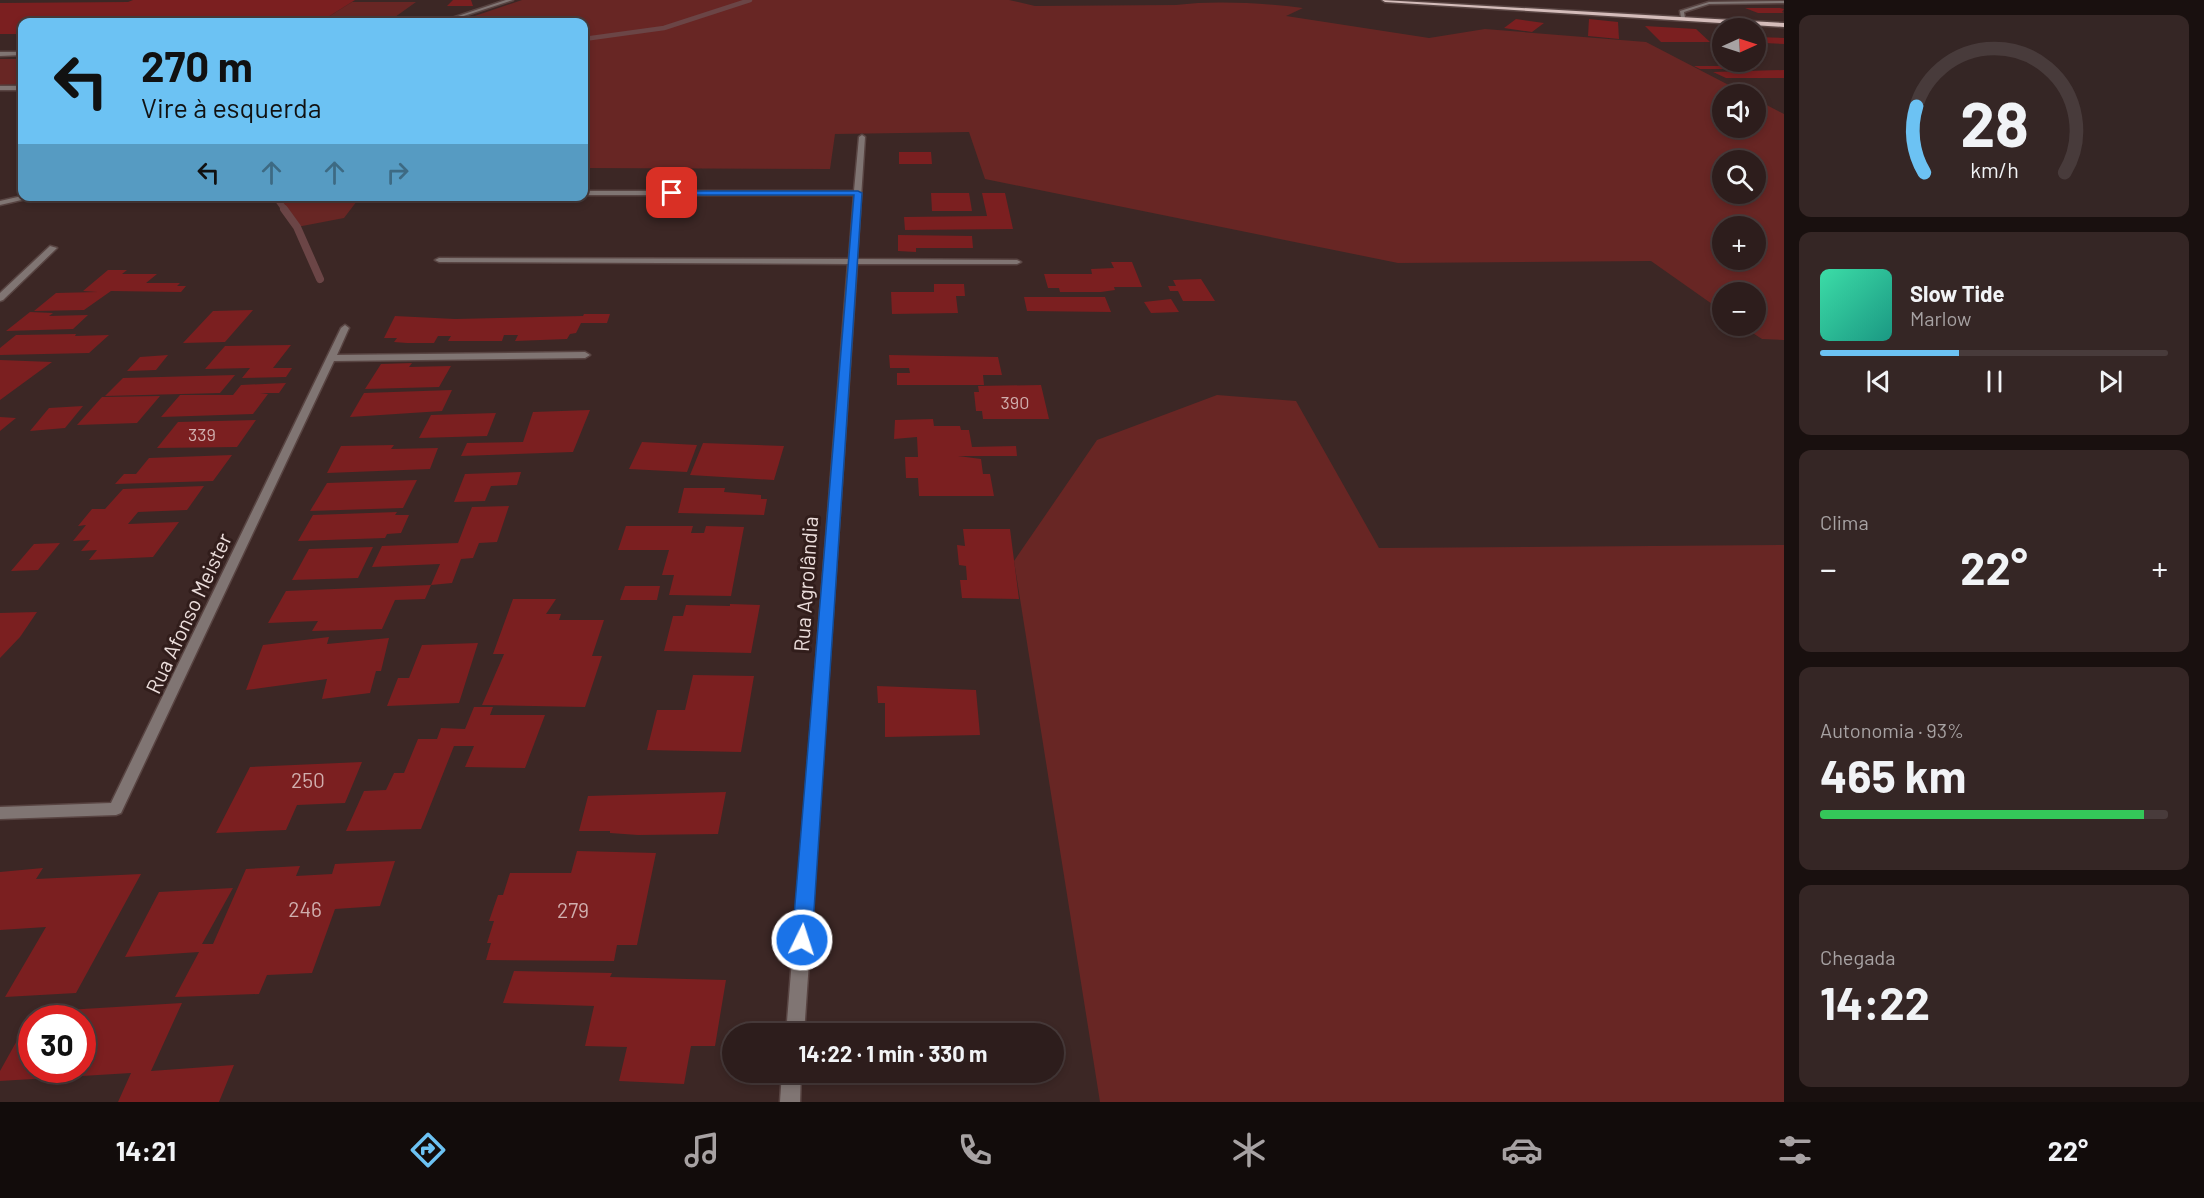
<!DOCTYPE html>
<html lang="pt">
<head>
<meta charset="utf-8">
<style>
	:root { --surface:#2d1d1c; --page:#352625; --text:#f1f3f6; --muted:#a7a2a3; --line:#483b3b; --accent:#6cc2f3 }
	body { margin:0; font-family:Barlow,sans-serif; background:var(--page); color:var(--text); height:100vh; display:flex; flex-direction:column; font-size:22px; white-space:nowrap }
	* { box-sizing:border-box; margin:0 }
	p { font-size:20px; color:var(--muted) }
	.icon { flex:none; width:33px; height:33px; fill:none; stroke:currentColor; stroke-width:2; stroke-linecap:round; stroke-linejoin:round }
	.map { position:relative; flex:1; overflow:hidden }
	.details { display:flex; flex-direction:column; gap:15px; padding:15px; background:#19100f; width:420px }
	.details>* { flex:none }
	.hud { position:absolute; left:18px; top:18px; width:570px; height:183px; border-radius:12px; box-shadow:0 3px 9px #0003,0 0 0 2px var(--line); background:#6cc2f3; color:#111; overflow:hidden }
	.needle { width:39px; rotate:87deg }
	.tools { position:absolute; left:1712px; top:18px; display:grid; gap:12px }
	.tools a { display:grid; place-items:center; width:54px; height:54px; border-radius:50%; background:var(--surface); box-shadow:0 3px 9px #0003,0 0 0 2px var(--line); font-size:30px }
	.speed { position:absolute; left:18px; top:1005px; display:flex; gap:12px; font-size:30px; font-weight:700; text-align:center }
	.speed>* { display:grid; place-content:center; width:78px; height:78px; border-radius:50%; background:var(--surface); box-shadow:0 3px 9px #0003,0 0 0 2px var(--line); line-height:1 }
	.speed .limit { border:9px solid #d22; background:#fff; color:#111 }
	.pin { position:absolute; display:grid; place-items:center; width:51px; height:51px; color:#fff; margin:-26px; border-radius:12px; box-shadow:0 3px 9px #0006 }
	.me { position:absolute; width:66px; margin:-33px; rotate:4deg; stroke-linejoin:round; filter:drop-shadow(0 0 4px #0008) }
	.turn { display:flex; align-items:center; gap:21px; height:126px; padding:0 24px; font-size:27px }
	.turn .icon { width:78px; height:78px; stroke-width:2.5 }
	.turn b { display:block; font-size:42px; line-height:51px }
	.lanes { display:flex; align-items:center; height:57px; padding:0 24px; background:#0003; justify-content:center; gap:30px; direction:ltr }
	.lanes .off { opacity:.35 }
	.big { font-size:45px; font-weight:700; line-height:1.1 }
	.details .card { flex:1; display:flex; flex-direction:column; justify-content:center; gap:9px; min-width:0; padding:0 21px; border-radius:12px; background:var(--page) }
	.details .dial { align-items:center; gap:0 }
	.dial svg { height:156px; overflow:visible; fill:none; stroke:var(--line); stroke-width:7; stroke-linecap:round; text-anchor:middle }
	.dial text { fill:var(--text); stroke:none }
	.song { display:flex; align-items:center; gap:18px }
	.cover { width:72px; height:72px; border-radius:9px; background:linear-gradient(135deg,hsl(160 70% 55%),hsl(170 70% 35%)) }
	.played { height:6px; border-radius:3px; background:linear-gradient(90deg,var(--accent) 40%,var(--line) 40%) }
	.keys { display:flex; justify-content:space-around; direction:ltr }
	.heat { display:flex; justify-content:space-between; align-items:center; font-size:33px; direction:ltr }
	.charge { height:9px; border-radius:4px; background:linear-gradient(90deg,#34c759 93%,var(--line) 0) }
	.trip { position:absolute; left:722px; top:1023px; width:342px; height:60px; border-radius:30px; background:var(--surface); box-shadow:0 3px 9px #0003,0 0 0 2px var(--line); font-weight:700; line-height:60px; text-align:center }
	.menu { display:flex; height:96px; justify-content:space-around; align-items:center; background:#120c0b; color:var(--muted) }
	.menu .icon { width:42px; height:42px }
	.menu .current { color:var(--accent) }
	.menu b { font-size:27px; color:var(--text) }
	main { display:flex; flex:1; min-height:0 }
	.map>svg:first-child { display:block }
	.green { fill:#682624; fill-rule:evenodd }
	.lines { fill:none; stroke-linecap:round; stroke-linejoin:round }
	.stream-far2 { stroke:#6b4546; stroke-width:4.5 }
	.stream-far1 { stroke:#6b4546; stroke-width:6 }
	.stream { stroke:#6b4546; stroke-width:8 }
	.building { fill:#7b1f20; fill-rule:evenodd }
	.lane-casing { stroke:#584442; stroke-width:3 }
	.street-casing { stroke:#584442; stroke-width:3 }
	.primary-casing { stroke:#584442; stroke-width:3 }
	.lane { fill:#807573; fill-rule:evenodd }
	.street { fill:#807573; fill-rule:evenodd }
	.primary { fill:#d4bcba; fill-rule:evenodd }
	.route { fill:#1a73e8; stroke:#114b97; stroke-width:1.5 }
	.labels { text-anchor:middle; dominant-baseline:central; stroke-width:6; stroke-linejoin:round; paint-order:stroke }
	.number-label { font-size:18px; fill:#d0aead }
	.street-label { font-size:21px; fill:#ecdedc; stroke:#311d1b }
	.near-number-label { font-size:21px; fill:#d0aead }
</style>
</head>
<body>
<main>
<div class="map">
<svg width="1784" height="1102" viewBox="0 0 1784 1102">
	<rect width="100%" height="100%" fill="#3c2725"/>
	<g class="green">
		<path d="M522,0H1009L1035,6L1176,5C1215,0 1263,3 1303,8L1286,16L1429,38L1485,29L1646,42L1746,94H1722V128H1755V99L1784,114V340L1762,339L1742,326H1755V292H1722V311L1651,261L1398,263L985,179L969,132L835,134L830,169L584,168V22H457ZM1722,160H1755V194H1722ZM1722,226H1755V260H1722Z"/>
		<path d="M352,2H416L388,22H320Z"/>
		<path d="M0,59H22V84L0,85Z"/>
		<path d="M275,197H360L344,218L297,227Z"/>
		<path d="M1217,395L1296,401L1379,548L1784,545V1102H1100L1014,561L1097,440Z"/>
	</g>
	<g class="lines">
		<path class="stream-far2" d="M584,39L664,28L750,0"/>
		<path class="stream-far1" d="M275,196L285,210"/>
		<path class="stream" d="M284,209L297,227L320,279"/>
	</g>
	<g class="building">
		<path d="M133,0H355L320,22H22V34H0V3L128,2Z"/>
		<path d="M453,0H471L473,6H447Z"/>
		<path d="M1745,8H1780L1784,9L1782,12L1784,13H1758Z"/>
		<path d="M1516,19L1544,23L1532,32L1504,28Z"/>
		<path d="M1589,19L1618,22L1619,39L1588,36Z"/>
		<path d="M1645,26L1696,29L1710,42H1661Z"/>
		<path d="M1755,37L1784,38V44L1764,43Z"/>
		<path d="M1716,61L1742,62L1757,69H1700L1694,66H1725Z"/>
		<path d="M1784,70V78H1726L1713,72Z"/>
		<path d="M899,152H931L932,164H899Z"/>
		<path d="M931,193H969L972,211H932Z"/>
		<path d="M982,193H1005L1013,229L905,230L904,217L987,216Z"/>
		<path d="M898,235L972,236L973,248H916V252L898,251Z"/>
		<path d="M1111,262H1132L1142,287H1114L1115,290L1101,292H1060L1059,288H1048L1044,274H1092L1091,269L1114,268Z"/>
		<path d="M108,270H127L122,274H157L146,283H180L177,286H186L181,292L111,291L84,310L34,311L56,293L97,292L83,291Z"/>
		<path d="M1201,279L1215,301H1183L1178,291H1170L1168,286H1176L1173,280Z"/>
		<path d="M934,284H964L965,296H956L958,313L892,314L891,292H934Z"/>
		<path d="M1024,297H1105L1111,312L1027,311Z"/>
		<path d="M1171,299L1179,312L1151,313L1144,302Z"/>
		<path d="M253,310L225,342L183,343L213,311Z"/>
		<path d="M30,312L53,313L49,316L88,315L73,329L6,331Z"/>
		<path d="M584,314H610L607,323H581L576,333L570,334L567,339L515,341L518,335H504L502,341H448L451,336H438L434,343H407L394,342L397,338H384L395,316L455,319L583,316Z"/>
		<path d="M16,335L76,334L75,336L109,335L89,353L0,355V348Z"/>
		<path d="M291,345L273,368H292L286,377L242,378L250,368L205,369L225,346Z"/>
		<path d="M168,355L156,370L127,371L140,357Z"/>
		<path d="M889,355L998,357L1002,375H983L984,385H897V373H910L909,368H890Z"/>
		<path d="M0,360L52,362L0,400Z"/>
		<path d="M412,363L409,367L451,366L439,387L365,389L381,364Z"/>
		<path d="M235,375L220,393L105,396L123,378Z"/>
		<path d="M286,383L279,393H260L268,394L253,414L161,417L180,395H233L241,385Z"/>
		<path d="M1041,385L1049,419H983L982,411H976L974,392H979L978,386Z"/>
		<path d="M452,390L442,411L350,417L364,393Z"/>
		<path d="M160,396L137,423L77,425L102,397Z"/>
		<path d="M83,406L65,428L30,431L49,408Z"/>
		<path d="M590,410L573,452L461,456L467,443L523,442L533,412Z"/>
		<path d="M496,413L487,436L419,438L431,415Z"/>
		<path d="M0,417L16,418L0,431Z"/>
		<path d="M933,419L934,426H960L961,430H969L972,447L1016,446L1017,456H958L981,459L983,474H990L994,496H919L918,478H906L905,457H918L917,437L894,439L895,420Z"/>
		<path d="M256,420L237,447L157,448L178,422Z"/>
		<path d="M642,442L697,445L687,472L629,469Z"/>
		<path d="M703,443L784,446L774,480L690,475Z"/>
		<path d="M394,445L391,449L438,448L430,469L327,473L341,446Z"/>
		<path d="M232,455L213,481L115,484L124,474H136L149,458Z"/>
		<path d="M521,472L517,485L491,486L485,501L454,502L465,474Z"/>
		<path d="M417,480L403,508L310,511L327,483Z"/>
		<path d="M204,486L187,510L138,512L128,524L179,522L153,557L89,560L97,550L81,551L90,540L73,541L86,525L78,526L92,509H105L123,489Z"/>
		<path d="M684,488H725L724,492L761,495V499H767L764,515L678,513Z"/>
		<path d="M509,506L497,542L479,543L473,558L461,559L452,583L431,585L425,599L395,600L382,629L312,631L318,621L268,623L286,591L431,585L440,564L372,567L382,546L458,543L472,507Z"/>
		<path d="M397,512L395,515H409L401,533L387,534L385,538L298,541L313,515Z"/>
		<path d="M626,526H693L691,533H704L706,526L744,527L731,596L669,595L674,575H662L669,550H618Z"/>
		<path d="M963,529H1010L1019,599L962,598L960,580H967L966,566L959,565L957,545L965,546Z"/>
		<path d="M60,543L38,570L11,571L34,544Z"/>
		<path d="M373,547L358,578L292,580L309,549Z"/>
		<path d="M625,586H660L657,600H620Z"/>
		<path d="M513,599H556L546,614H561L559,620H604L592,656H602L585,707L482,705L504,654H493Z"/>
		<path d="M730,604L760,605L751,653L664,651L673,616H683L686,605L730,606Z"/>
		<path d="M37,612L20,637L0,658V613Z"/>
		<path d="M329,637L327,644L389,638L381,671H376L370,693L322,699L327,679L246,690L263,645Z"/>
		<path d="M478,643L459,703L387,706L398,678H409L422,645Z"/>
		<path d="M693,675L754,676L741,752L647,750L657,710H685Z"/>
		<path d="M877,686L976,690L980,735L885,737V703H878Z"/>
		<path d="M474,707H493L490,715H545L525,768L465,767L474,746H454L421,829L346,831L364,791L386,790L394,773H404L418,739H437L441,728L465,729Z"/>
		<path d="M362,762L345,803L297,805L286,830L216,833L250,767Z"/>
		<path d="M726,792L718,834L638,835L610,833V831H579L588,796Z"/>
		<path d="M577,851L656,853L637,945H617L614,961L486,960L491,943H487L494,921H489L498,895H503L510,873H571Z"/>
		<path d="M395,861L380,906L335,909L312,973L267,975L259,994L175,997L199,952L125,957L159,892L233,888L202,944H213L246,869L300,866L296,876L332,874L335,864Z"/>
		<path d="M43,868L36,879L141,874L76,993L5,997L46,927L0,930V872Z"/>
		<path d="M514,971L612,973L610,977L726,980L715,1046H691L684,1084L619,1081L627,1047L585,1046L594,1006L503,1003Z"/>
		<path d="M182,1003L151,1071L234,1065L219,1102H118L131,1073L0,1081V1071L33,1012ZM32,1018H82V1070H32Z"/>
	</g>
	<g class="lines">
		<g class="lane-casing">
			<g id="lane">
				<path d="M506,0H513L445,22H440Z"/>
				<path d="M0,52H22V55L0,56Z"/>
				<rect x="0" y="86" width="22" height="4"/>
				<path d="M22,196H39L0,205V201Z"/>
			</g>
		</g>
		<g class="street-casing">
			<g id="street">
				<path d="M1784,1V3L1709,4L1684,12L1685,18L1683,19L1681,18L1680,11L1709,2Z"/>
				<path d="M862,135L865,137L857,259L1017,260L1021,262L1017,264H857L804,1034H786L848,264L439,262L435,260L439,258L849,259L854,195H584V191H854L859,137Z"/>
				<path d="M50,246L57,248L3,300L0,301V293Z"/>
				<path d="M345,325L349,328L337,355L585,352L590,355L585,358L334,361L121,813L116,815L0,819V807L111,803L341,328Z"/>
				<path d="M782,1072H801L800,1102H780Z"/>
			</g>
		</g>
		<g class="primary-casing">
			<path id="primary" d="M1382,0L1784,23V27L1385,2Z"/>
		</g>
		<use href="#lane" class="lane"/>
		<use href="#street" class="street"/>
		<use href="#primary" class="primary"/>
	</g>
	<path class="route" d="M669,191H858L862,193L812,940L809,946L802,949L795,946L792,940L854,195H672Z"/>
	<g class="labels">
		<g class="number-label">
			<text x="1015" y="402">390</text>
			<text x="202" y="434">339</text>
		</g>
		<g class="street-label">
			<text transform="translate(805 584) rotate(-86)">Rua Agrolândia</text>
			<text transform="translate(188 613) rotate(-65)">Rua Afonso Meister</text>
		</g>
		<g class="near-number-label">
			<text x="308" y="779">250</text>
			<text x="305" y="908">246</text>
			<text x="573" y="909">279</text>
		</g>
	</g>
</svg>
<div class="tools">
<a><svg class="needle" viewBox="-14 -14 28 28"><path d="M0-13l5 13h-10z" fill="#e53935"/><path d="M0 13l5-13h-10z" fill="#a7a2a3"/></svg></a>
<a><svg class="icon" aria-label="sound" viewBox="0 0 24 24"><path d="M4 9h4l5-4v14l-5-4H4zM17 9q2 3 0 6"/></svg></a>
<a><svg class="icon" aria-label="search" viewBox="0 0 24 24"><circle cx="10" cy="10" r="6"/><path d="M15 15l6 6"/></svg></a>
<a>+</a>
<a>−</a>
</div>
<div class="speed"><div class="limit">30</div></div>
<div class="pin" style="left:672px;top:193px;background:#d93025"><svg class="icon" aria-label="arrive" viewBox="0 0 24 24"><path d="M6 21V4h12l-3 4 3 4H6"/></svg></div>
<svg class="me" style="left:802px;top:940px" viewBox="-20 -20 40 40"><circle r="17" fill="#1a73e8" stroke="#fff" stroke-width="3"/><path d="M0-11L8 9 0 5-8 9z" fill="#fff"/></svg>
<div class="trip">14:22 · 1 min · 330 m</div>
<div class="hud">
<div class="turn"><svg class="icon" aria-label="left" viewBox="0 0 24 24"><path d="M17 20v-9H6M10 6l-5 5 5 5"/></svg><div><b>270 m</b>Vire à esquerda</div></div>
<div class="lanes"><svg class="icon" aria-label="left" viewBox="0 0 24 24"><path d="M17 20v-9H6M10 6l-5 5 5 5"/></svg><svg class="icon off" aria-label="ahead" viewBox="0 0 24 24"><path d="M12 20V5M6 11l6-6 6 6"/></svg><svg class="icon off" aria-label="ahead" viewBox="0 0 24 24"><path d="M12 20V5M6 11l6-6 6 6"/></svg><svg class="icon off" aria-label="right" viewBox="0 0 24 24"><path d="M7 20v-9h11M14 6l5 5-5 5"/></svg></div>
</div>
</div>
<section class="details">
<div class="card dial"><svg viewBox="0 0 100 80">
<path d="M14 69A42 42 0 1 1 86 69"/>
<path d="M14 69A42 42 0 0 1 10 35" stroke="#6cc2f3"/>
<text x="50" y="56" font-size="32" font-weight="700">28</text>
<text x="50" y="72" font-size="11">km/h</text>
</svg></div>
<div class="card">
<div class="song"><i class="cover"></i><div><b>Slow Tide</b><p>Marlow</p></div></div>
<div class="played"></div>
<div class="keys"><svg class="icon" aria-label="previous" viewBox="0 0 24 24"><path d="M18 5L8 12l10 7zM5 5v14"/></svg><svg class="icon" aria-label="pause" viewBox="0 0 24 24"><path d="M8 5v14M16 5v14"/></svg><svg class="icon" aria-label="next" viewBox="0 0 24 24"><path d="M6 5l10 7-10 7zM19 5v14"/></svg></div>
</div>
<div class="card"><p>Clima</p>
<div class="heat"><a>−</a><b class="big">22°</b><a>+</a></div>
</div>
<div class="card"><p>Autonomia · 93%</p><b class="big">465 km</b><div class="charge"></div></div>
<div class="card"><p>Chegada</p><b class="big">14:22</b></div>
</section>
</main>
<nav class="menu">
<b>14:21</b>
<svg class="icon current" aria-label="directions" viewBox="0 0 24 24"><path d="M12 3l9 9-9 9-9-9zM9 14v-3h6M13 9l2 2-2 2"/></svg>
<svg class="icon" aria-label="music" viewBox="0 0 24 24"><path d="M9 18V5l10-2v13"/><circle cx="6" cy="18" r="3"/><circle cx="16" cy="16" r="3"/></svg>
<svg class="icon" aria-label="phone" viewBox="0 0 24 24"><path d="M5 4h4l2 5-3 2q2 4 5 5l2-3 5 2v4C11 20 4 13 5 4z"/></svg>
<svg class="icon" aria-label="climate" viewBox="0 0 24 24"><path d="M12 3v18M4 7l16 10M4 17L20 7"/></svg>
<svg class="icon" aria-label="car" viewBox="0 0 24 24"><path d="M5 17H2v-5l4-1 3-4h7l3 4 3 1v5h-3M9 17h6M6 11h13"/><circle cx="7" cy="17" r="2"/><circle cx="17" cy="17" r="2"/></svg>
<svg class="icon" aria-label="filters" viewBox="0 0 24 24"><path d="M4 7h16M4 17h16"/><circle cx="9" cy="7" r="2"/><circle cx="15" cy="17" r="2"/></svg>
<b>22°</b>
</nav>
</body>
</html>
